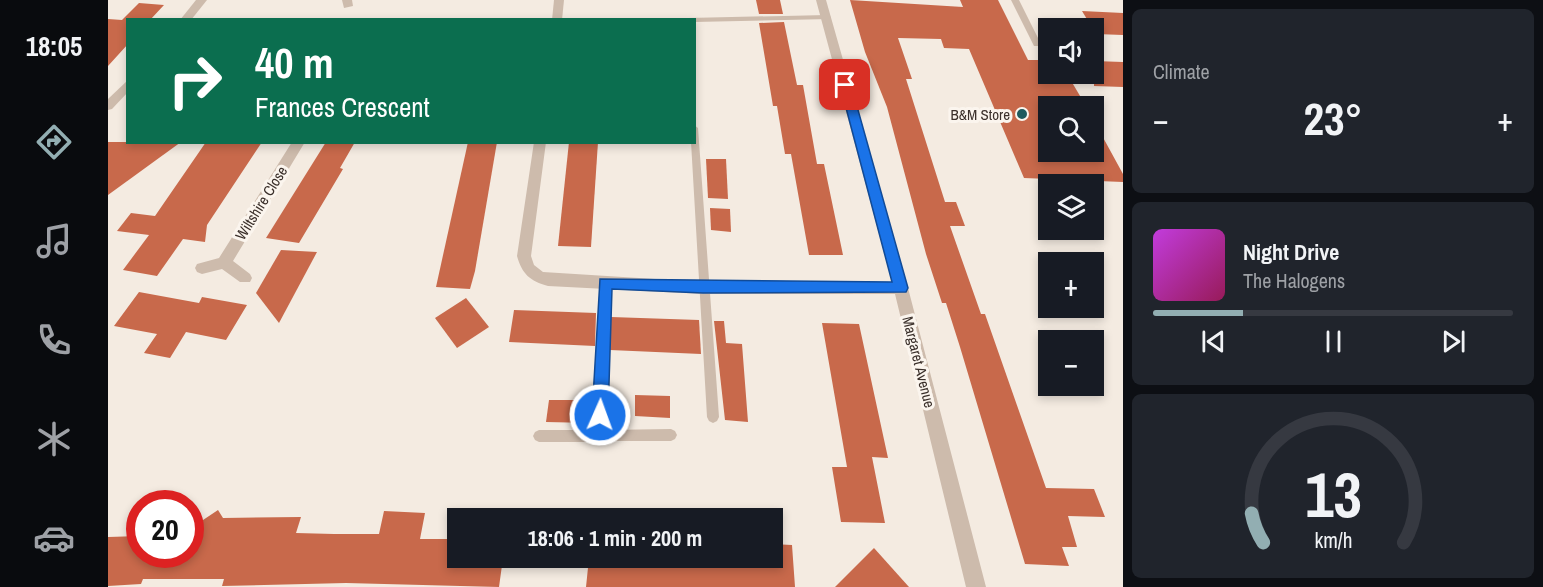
<!DOCTYPE html>
<html lang="en">
<head>
<meta charset="utf-8">
<style>
	:root { --surface:#171b24; --page:#20242c; --text:#f1f3f6; --muted:#9ea1a6; --line:#363941; --accent:#92aeb2 }
	body { margin:0; font-family:"Archivo Narrow",sans-serif; background:var(--page); color:var(--text); height:100vh; display:flex; flex-direction:column; font-size:22px; white-space:nowrap }
	* { box-sizing:border-box; margin:0 }
	p { font-size:20px; color:var(--muted) }
	.icon { flex:none; width:33px; height:33px; fill:none; stroke:currentColor; stroke-width:2; stroke-linecap:round; stroke-linejoin:round }
	.map { position:relative; flex:1; overflow:hidden }
	.side { display:flex; flex-direction:column; gap:9px; padding:9px; background:#0d0f14; width:420px }
	.side>* { flex:none }
	.hud { position:absolute; left:18px; top:18px; width:570px; height:126px; border-radius:0px; box-shadow:0 3px 9px #0003; background:#0b6e4f; color:#fff; overflow:hidden }
	.tools { position:absolute; left:930px; top:18px; display:grid; gap:12px }
	.tools a { display:grid; place-items:center; width:66px; height:66px; border-radius:0px; background:var(--surface); box-shadow:0 3px 9px #0003; font-size:30px }
	.speed { position:absolute; left:18px; top:490px; display:flex; gap:12px; font-size:30px; font-weight:700; text-align:center }
	.speed>* { display:grid; place-content:center; width:78px; height:78px; border-radius:50%; background:var(--surface); box-shadow:0 3px 9px #0003; line-height:1 }
	.speed .limit { border:9px solid #d22; background:#fff; color:#111 }
	.pin { position:absolute; display:grid; place-items:center; width:51px; height:51px; color:#fff; margin:-26px; border-radius:12px; box-shadow:0 3px 9px #0006 }
	.me { position:absolute; width:66px; margin:-33px; rotate:2deg; stroke-linejoin:round; filter:drop-shadow(0 0 4px #0008) }
	.turn { display:flex; align-items:center; gap:21px; height:126px; padding:0 30px; font-size:27px }
	.turn .icon { width:78px; height:78px; stroke-width:2.5 }
	.turn b { display:block; font-size:42px; line-height:51px }
	.big { font-size:45px; font-weight:700; line-height:1.1 }
	.side .card { flex:1; display:flex; flex-direction:column; justify-content:center; gap:9px; min-width:0; padding:0 21px; border-radius:9px; background:var(--page) }
	.side .dial { align-items:center; gap:0 }
	.dial svg { height:156px; overflow:visible; fill:none; stroke:var(--line); stroke-width:7; stroke-linecap:round; text-anchor:middle }
	.dial text { fill:var(--text); stroke:none }
	.song { display:flex; align-items:center; gap:18px }
	.cover { width:72px; height:72px; border-radius:9px; background:linear-gradient(135deg,hsl(290 70% 55%),hsl(330 70% 35%)) }
	.played { height:6px; border-radius:3px; background:linear-gradient(90deg,var(--accent) 25%,var(--line) 25%) }
	.keys { display:flex; justify-content:space-around; direction:ltr }
	.heat { display:flex; justify-content:space-between; align-items:center; font-size:33px; direction:ltr }
	.trip { position:absolute; left:339px; top:508px; width:336px; height:60px; border-radius:0px; background:var(--surface); box-shadow:0 3px 9px #0003; font-weight:700; line-height:60px; text-align:center }
	main { display:flex; flex:1; min-height:0 }
	.tabs { display:flex; flex-direction:column; width:108px; justify-content:space-around; align-items:center; background:#090b0e; color:var(--muted) }
	.tabs .icon { width:42px; height:42px }
	.tabs .current { color:var(--accent) }
	.tabs b { font-size:27px; color:var(--text) }
	.map>svg:first-child { display:block }
	.building { fill:#c8694b }
	.lines { fill:none; stroke-linecap:round; stroke-linejoin:round }
	.service { fill:#cdbbac; fill-rule:evenodd }
	.minor { fill:#cdbbac; fill-rule:evenodd }
	.route { fill:#1a73e8; stroke:#114b97; stroke-width:1.5 }
	.poi-dot { fill:#1f5a5e; stroke:#fbf5ee; stroke-width:2 }
	.labels { text-anchor:middle; dominant-baseline:central; stroke-width:6; stroke-linejoin:round; paint-order:stroke }
	.poi-label { font-size:15px; fill:#3b302b; stroke:#fbf5ee; text-anchor:end }
	.street-label { font-size:15px; fill:#3b302b; stroke:#fbf5ee }
</style>
</head>
<body>
<main>
<nav class="tabs">
<b>18:05</b>
<svg class="icon current" aria-label="directions" viewBox="0 0 24 24"><path d="M12 3l9 9-9 9-9-9zM9 14v-3h6M13 9l2 2-2 2"/></svg>
<svg class="icon" aria-label="music" viewBox="0 0 24 24"><path d="M9 18V5l10-2v13"/><circle cx="6" cy="18" r="3"/><circle cx="16" cy="16" r="3"/></svg>
<svg class="icon" aria-label="phone" viewBox="0 0 24 24"><path d="M5 4h4l2 5-3 2q2 4 5 5l2-3 5 2v4C11 20 4 13 5 4z"/></svg>
<svg class="icon" aria-label="climate" viewBox="0 0 24 24"><path d="M12 3v18M4 7l16 10M4 17L20 7"/></svg>
<svg class="icon" aria-label="car" viewBox="0 0 24 24"><path d="M5 17H2v-5l4-1 3-4h7l3 4 3 1v5h-3M9 17h6M6 11h13"/><circle cx="7" cy="17" r="2"/><circle cx="17" cy="17" r="2"/></svg>
</nav>
<div class="map">
<svg width="1015" height="587" viewBox="0 0 1015 587">
	<rect width="100%" height="100%" fill="#f4ebe1"/>
	<g class="building">
		<path d="M648,0H672L675,14H651Z"/>
		<path d="M742,0L855,7L852,0H890L920,60H940V74H959L978,106H940V152H986V121L1015,174V182L916,178L861,49L836,48L833,39L790,38L804,79H798L837,202H848L857,226H842L873,314H877L938,488L986,489L997,517L960,516L969,547H954L961,566L917,564L852,347L838,303H834L818,254L779,107L757,52Z"/>
		<path d="M31,3L56,5L42,20H20V44L0,66V19L14,20Z"/>
		<path d="M974,11L1015,13V35L988,34Z"/>
		<path d="M676,22L689,85H695L709,164H716L735,255H701L683,154H677L669,106H665L651,23Z"/>
		<path d="M986,61L1015,62V87L986,86Z"/>
		<path d="M0,142H73L0,195Z"/>
		<path d="M98,142H154L99,225L97,242L75,239L49,276L15,270L41,235L9,231L23,213L47,216Z"/>
		<path d="M218,142H247L232,168L235,169L191,243L158,238Z"/>
		<path d="M360,142H389L367,271L362,289L328,287Z"/>
		<path d="M461,142H490L483,247L450,246Z"/>
		<path d="M598,159H618L620,199L600,198Z"/>
		<path d="M602,208L622,209L623,232L603,230Z"/>
		<path d="M173,250L209,252L171,323L148,293Z"/>
		<path d="M31,292L91,303L94,297L139,305L118,340L78,332L62,358L36,353L49,334L6,326Z"/>
		<path d="M358,298L381,327L349,348L327,318Z"/>
		<path d="M406,310L488,313L487,346L401,342Z"/>
		<path d="M503,317L591,320L593,354L502,350Z"/>
		<path d="M606,321H616L618,343L634,344L640,422L617,420Z"/>
		<path d="M714,323L751,324L780,458L764,457L777,523L733,522L724,467H739Z"/>
		<path d="M527,395L562,396V418L527,416Z"/>
		<path d="M441,400H484L483,423L438,422Z"/>
		<path d="M500,401H516L515,424H499Z"/>
		<path d="M110,510L115,518L193,517L188,533L226,534H271L276,511L317,513L312,539H350V558H395L391,587L238,583L114,586L116,579H35L33,584L0,586V537L32,536V555H82V522H92Z"/>
		<path d="M664,544L684,545L687,587H478L481,558H664Z"/>
		<path d="M766,548L801,587H727Z"/>
	</g>
	<g class="lines">
		<g class="service">
			<path d="M903,0H911L933,44L932,46H926Z"/>
			<path d="M719,15L723,17L722,19L586,22V20H577L580,18Z"/>
			<path d="M586,125L590,128L611,417L609,421L605,423L601,421L599,417L583,142H586Z"/>
			<path d="M497,279L501,280L502,283L497,430L563,429L567,431L569,435L567,439L563,441H495L491,443L487,442H431L427,440L425,436L427,432L431,430H485L492,283L493,280Z"/>
		</g>
		<g class="minor">
			<path d="M88,0H99L83,20H72Z"/>
			<path d="M234,0H244L245,6L236,8Z"/>
			<path d="M446,0H456L454,20H444Z"/>
			<path d="M708,0H718L800,288L878,587H858L787,294H595L440,286C422,281 414,274 409,256L426,142H438L423,256L426,265L435,272L595,282H784Z"/>
			<path d="M20,80V92L4,109L0,110V99Z"/>
			<path d="M184,142H197L125,261L142,274L144,278L142,282H132L114,269L94,274L89,272L87,268L89,264L111,258Z"/>
		</g>
	</g>
	<path class="route" d="M737,82L743,85L800,288L798,292L595,293L504,289L500,415L498,421L492,423L487,421L484,415L492,279L784,282L732,85Z"/>
	<circle class="poi-dot" cx="914" cy="114" r="6"/>
	<g class="labels">
		<g class="poi-label">
			<text x="902" y="114">B&amp;M Store</text>
		</g>
		<g class="street-label">
			<text transform="translate(153 203) rotate(-58)">Wiltshire Close</text>
			<text transform="translate(811 362) rotate(76)">Margaret Avenue</text>
		</g>
	</g>
</svg>
<div class="tools">
<a><svg class="icon" aria-label="sound" viewBox="0 0 24 24"><path d="M4 9h4l5-4v14l-5-4H4zM17 9q2 3 0 6"/></svg></a>
<a><svg class="icon" aria-label="search" viewBox="0 0 24 24"><circle cx="10" cy="10" r="6"/><path d="M15 15l6 6"/></svg></a>
<a><svg class="icon" aria-label="layers" viewBox="0 0 24 24"><path d="M12 4l9 5-9 5-9-5zM3 14l9 5 9-5"/></svg></a>
<a>+</a>
<a>−</a>
</div>
<div class="speed"><div class="limit">20</div></div>
<div class="pin" style="left:737px;top:85px;background:#d93025"><svg class="icon" aria-label="arrive" viewBox="0 0 24 24"><path d="M6 21V4h12l-3 4 3 4H6"/></svg></div>
<svg class="me" style="left:492px;top:415px" viewBox="-20 -20 40 40"><circle r="17" fill="#1a73e8" stroke="#fff" stroke-width="3"/><path d="M0-11L8 9 0 5-8 9z" fill="#fff"/></svg>
<div class="trip">18:06 · 1 min · 200 m</div>
<div class="hud">
<div class="turn"><svg class="icon" aria-label="right" viewBox="0 0 24 24"><path d="M7 20v-9h11M14 6l5 5-5 5"/></svg><div><b>40 m</b>Frances Crescent</div></div>
</div>
</div>
<section class="side">
<div class="card"><p>Climate</p>
<div class="heat"><a>−</a><b class="big">23°</b><a>+</a></div>
</div>
<div class="card">
<div class="song"><i class="cover"></i><div><b>Night Drive</b><p>The Halogens</p></div></div>
<div class="played"></div>
<div class="keys"><svg class="icon" aria-label="previous" viewBox="0 0 24 24"><path d="M18 5L8 12l10 7zM5 5v14"/></svg><svg class="icon" aria-label="pause" viewBox="0 0 24 24"><path d="M8 5v14M16 5v14"/></svg><svg class="icon" aria-label="next" viewBox="0 0 24 24"><path d="M6 5l10 7-10 7zM19 5v14"/></svg></div>
</div>
<div class="card dial"><svg viewBox="0 0 100 80">
<path d="M14 69A42 42 0 1 1 86 69"/>
<path d="M14 69A42 42 0 0 1 8 54" stroke="#92aeb2"/>
<text x="50" y="56" font-size="32" font-weight="700">13</text>
<text x="50" y="72" font-size="11">km/h</text>
</svg></div>
</section>
</main>
</body>
</html>
